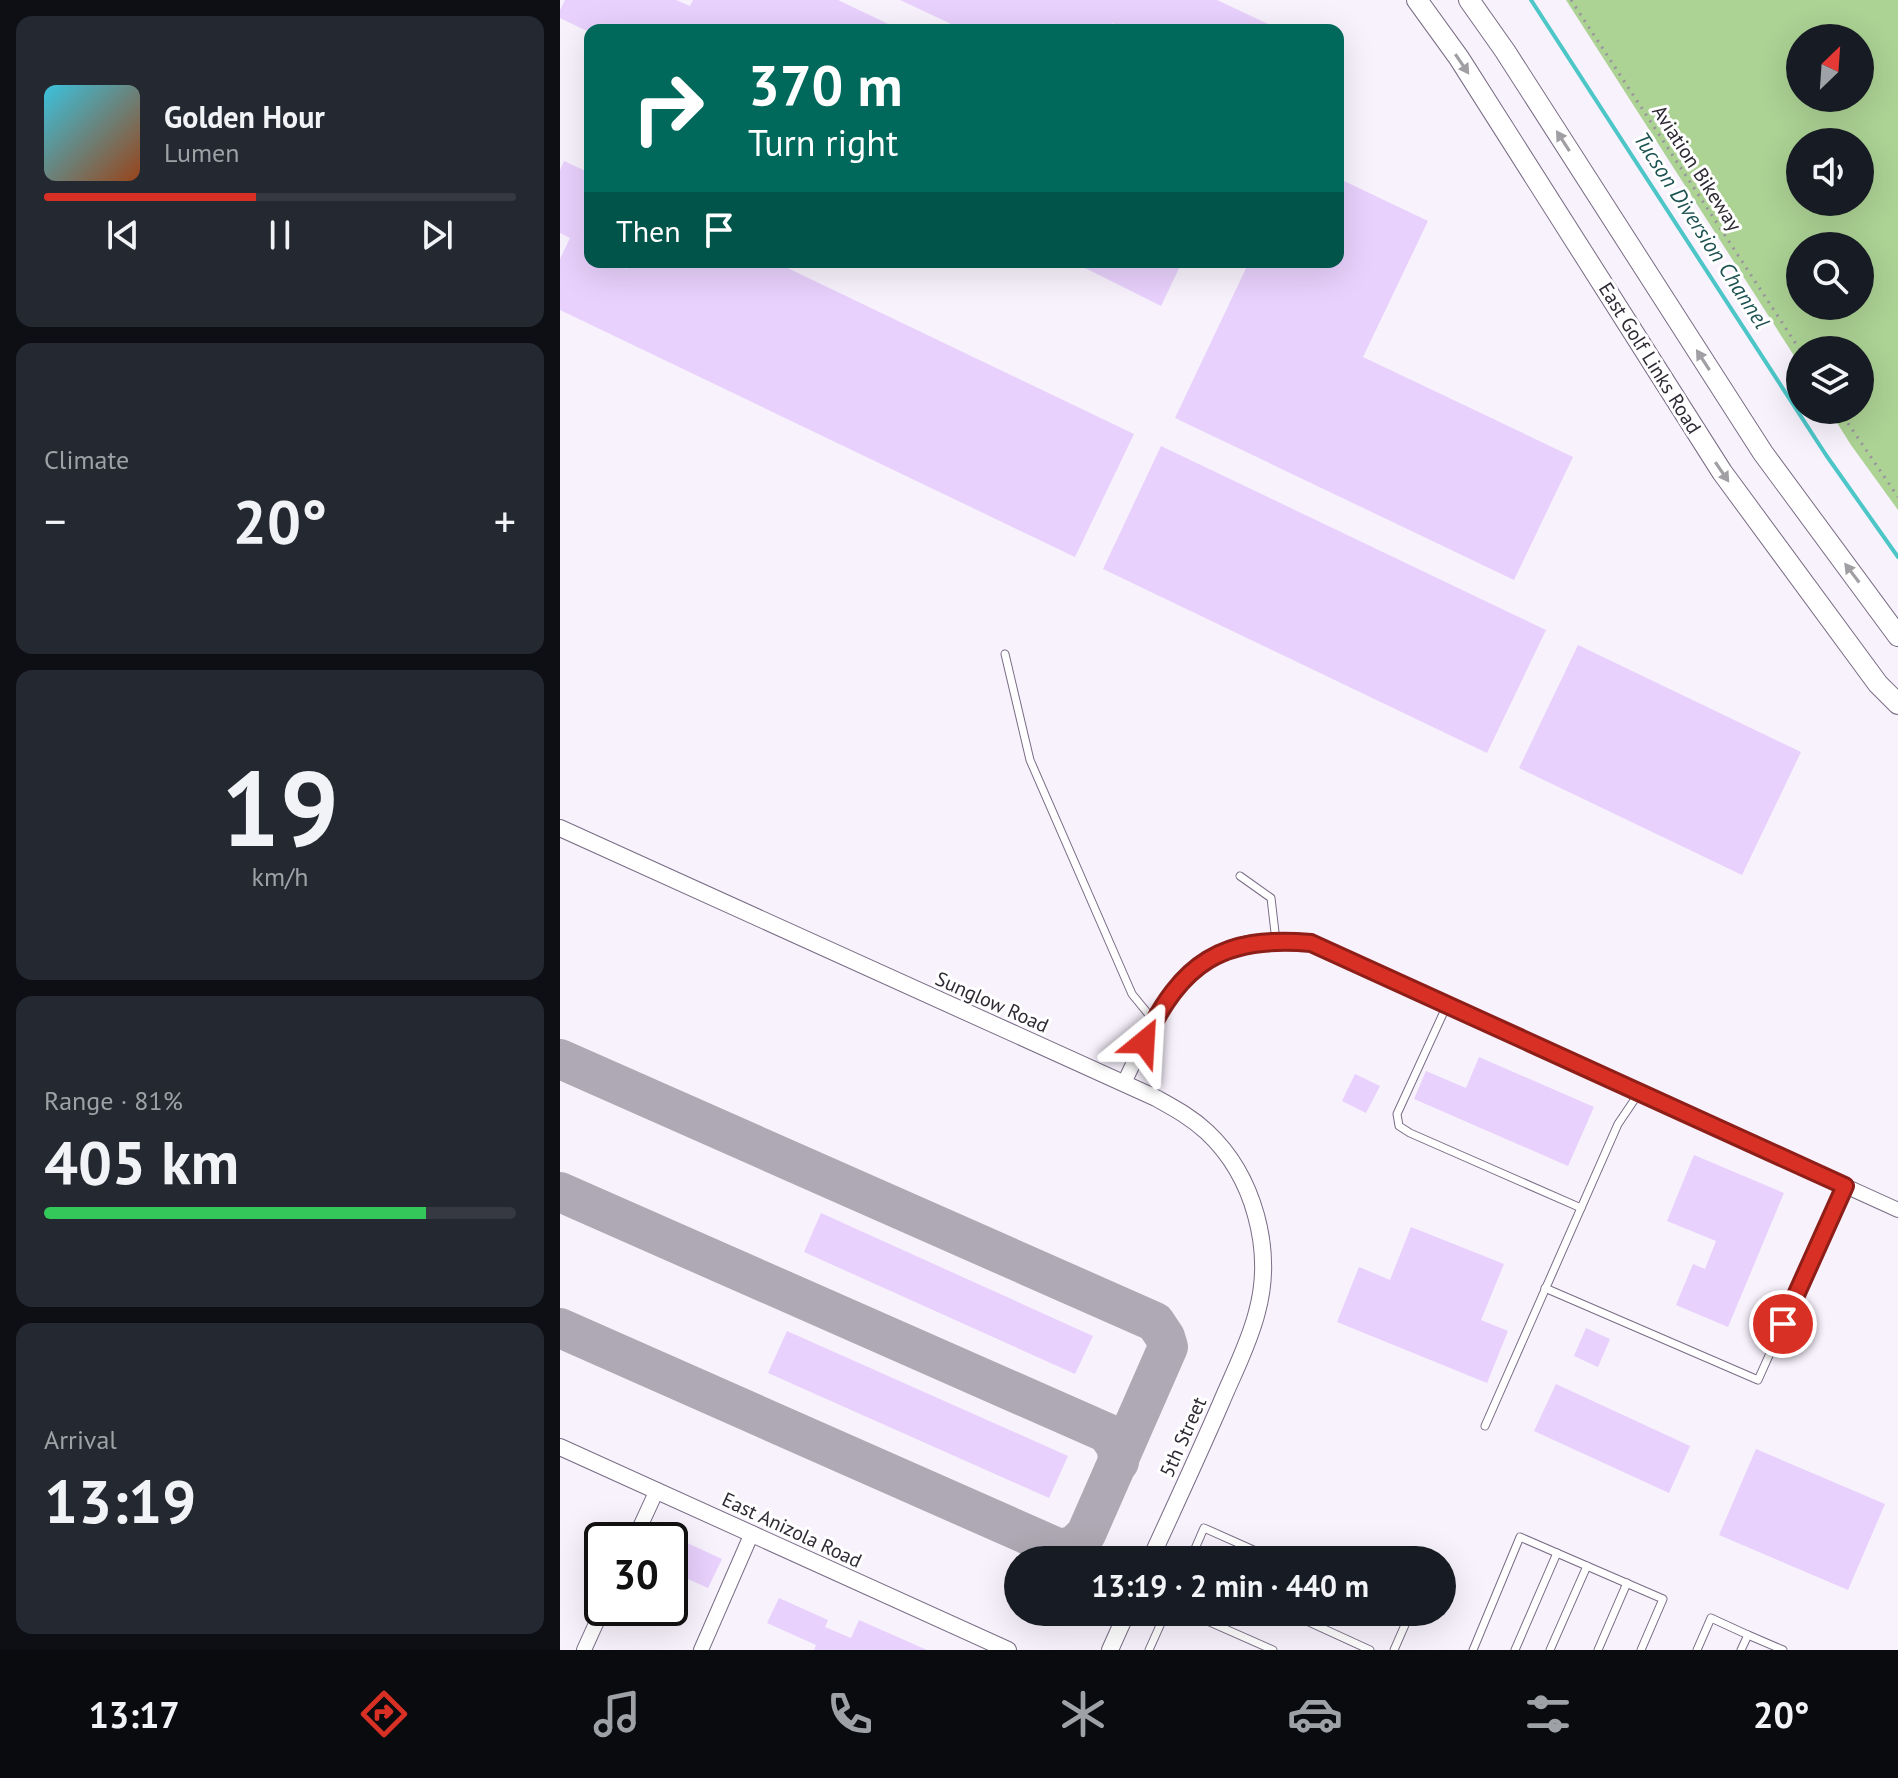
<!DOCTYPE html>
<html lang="en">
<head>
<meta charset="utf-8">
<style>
	:root { --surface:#171b24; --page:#242831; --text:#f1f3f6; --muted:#9ea1a6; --line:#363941; --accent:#d93025 }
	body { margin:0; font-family:"PT Sans",sans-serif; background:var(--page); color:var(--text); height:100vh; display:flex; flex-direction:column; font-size:30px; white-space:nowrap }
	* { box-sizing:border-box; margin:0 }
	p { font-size:26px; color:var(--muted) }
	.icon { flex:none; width:44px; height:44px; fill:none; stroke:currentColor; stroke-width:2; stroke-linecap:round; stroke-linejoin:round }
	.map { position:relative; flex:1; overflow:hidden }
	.side { display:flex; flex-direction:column; gap:16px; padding:16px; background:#0d0f14; width:560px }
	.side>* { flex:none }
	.guide { position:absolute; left:24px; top:24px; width:760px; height:244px; border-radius:16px; box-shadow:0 8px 32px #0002; background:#00695c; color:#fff; overflow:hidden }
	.needle { width:52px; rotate:25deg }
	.tools { position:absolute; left:1226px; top:24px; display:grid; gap:16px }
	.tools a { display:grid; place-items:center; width:88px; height:88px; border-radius:50%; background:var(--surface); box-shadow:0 8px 32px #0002; font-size:40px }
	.speed { position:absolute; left:24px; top:1522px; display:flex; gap:16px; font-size:40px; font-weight:700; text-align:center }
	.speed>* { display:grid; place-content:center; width:104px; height:104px; border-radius:50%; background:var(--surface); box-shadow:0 8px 32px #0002; line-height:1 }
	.speed .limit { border:4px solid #111; border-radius:12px; background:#fff; color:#111 }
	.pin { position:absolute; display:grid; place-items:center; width:68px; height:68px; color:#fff; margin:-34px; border:4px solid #fff; border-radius:50%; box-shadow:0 2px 8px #0007 }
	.me { position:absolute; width:88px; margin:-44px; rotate:27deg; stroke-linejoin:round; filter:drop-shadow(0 0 6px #0008) }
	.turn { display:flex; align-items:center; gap:28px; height:168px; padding:0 32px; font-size:36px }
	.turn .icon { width:104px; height:104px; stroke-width:2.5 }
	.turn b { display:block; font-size:56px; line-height:68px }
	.then { display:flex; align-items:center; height:76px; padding:0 32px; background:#0003; gap:16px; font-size:30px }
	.big { font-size:60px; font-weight:700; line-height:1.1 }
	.side .widget { flex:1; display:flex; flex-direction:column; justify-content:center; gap:12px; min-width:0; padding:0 28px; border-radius:16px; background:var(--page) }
	.side .dial { align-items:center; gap:0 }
	.dial b { font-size:104px; line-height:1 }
	.song { display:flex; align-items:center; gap:24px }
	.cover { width:96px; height:96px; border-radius:12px; background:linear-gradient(135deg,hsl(190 70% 55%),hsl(20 70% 35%)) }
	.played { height:8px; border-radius:4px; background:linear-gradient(90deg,var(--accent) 45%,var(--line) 45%) }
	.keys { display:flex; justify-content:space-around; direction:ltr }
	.heat { display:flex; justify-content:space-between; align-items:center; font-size:44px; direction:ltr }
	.charge { height:12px; border-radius:6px; background:linear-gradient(90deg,#34c759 81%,var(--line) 0) }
	.trip { position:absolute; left:444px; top:1546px; width:452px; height:80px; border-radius:40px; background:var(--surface); box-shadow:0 8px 32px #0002; font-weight:700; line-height:80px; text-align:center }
	.tabs { display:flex; height:128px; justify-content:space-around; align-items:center; background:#090b0e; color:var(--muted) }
	.tabs .icon { width:56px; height:56px }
	.tabs .on { color:var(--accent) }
	.tabs b { font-size:36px; color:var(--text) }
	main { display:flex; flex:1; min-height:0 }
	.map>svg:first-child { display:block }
	.green { fill:#acd294; fill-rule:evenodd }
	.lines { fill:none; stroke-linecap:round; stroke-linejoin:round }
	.stream { stroke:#4cc6c7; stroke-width:4 }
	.taxiway { stroke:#aea9b4; stroke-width:40 }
	.building { fill:#e8d1fc }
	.service-casing { stroke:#796c85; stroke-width:9 }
	.minor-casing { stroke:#796c85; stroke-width:16 }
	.tertiary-casing { stroke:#796c85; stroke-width:18 }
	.primary-casing { stroke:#796c85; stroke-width:22 }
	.path { stroke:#99939e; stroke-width:3; stroke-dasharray:2 6; stroke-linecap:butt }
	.service { stroke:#fff; stroke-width:7 }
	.minor { stroke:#fff; stroke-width:14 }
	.tertiary { stroke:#fff; stroke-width:16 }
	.primary { stroke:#fff; stroke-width:20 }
	.oneway { fill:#a19fa4 }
	.route-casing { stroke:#8d1f18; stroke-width:20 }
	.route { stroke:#d93025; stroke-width:14 }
	.labels { text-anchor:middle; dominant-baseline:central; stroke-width:6; stroke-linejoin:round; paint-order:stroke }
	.street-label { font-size:20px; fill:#2f2a34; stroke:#fff }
	.water-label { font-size:22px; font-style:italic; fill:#1e5353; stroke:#fff }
</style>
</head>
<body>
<main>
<section class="side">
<div class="widget">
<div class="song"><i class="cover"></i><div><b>Golden Hour</b><p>Lumen</p></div></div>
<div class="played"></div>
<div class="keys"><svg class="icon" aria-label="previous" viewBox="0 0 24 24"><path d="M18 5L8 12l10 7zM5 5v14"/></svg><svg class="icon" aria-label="pause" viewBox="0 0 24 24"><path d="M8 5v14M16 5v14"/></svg><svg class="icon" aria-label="next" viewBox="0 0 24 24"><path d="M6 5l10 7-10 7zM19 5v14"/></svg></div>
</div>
<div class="widget"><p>Climate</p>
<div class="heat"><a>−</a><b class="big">20°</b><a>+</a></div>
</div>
<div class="widget dial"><b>19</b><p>km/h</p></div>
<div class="widget"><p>Range · 81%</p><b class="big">405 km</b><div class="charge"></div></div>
<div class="widget"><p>Arrival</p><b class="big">13:19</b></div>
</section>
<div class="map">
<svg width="1338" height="1650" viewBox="0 0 1338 1650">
	<rect width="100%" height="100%" fill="#f8f2fd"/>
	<path class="green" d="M1006,0H1338V510L1291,445L1269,410H1300V350H1240V365ZM1240,38H1300V98H1240ZM1240,142H1300V202H1240ZM1240,246H1300V306H1240Z"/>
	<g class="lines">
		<path class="stream" d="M971,0L1266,455L1338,557"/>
		<g class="taxiway">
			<path d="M0,1059L595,1322L605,1337L608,1347L526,1534L515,1545L500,1549L0,1328"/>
			<path d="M0,1192L547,1433L556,1446L559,1462"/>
		</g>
	</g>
	<g class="building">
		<path d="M5,0H116L130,6L133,0H278L341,30H25L0,18V10Z"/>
		<path d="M340,0H657L721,30H566L552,23L549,30H404Z"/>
		<path d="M4,161L30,173V262H53L67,269L70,262H215L574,434L515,557L0,310V259L10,238L0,233V170Z"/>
		<path d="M784,181L868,221L803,357L1013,457L954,580L615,418L689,262H778V195Z"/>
		<path d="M513,262H622L601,306Z"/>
		<path d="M601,446L986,630L927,753L543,569Z"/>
		<path d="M1018,645L1241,752L1182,875L959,768Z"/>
		<path d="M919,1057L1034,1107L1008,1166L854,1099L866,1071L906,1088Z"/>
		<path d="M795,1074L820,1086L806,1113L782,1101Z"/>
		<path d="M1134,1155L1224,1193L1168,1327L1116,1305L1133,1264L1145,1269L1156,1241L1107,1221Z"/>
		<path d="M261,1213L533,1336L515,1374L244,1252Z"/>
		<path d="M851,1227L944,1264L921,1320L948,1331L927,1383L777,1322L799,1267L830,1280Z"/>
		<path d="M1026,1328L1050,1339L1038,1367L1014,1356Z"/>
		<path d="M227,1331L508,1456L489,1498L208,1373Z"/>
		<path d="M996,1384L1130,1446L1109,1493L974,1431Z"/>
		<path d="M1196,1449L1325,1504L1288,1590L1159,1535Z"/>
		<path d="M110,1535L162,1559L148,1588L110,1571Z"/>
		<path d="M219,1598L268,1620L265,1627L291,1638L299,1620L367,1650H254L256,1645L207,1623Z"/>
	</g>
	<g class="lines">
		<g class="service-casing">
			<g id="service">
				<path d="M445,654L470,760L572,994L594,1021"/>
				<path d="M680,876L711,898L716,941"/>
				<path d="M887,1005L837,1114L839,1126L850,1133L1021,1208"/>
				<path d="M985,1288L1198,1380L1285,1186"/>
				<path d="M925,1426L1058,1124L1079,1093"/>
				<path d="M594,1552L613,1560"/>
				<path d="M630,1560L644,1528L716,1560"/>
				<path d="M627,1612L713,1650"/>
				<path d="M727,1612L810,1650"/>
				<path d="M1188,1635L1223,1650"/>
				<path d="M589,1650L606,1612"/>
				<path d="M834,1650L848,1618L835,1612"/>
				<path d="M913,1650L960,1537L1103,1599L1081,1650"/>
				<path d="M955,1650L997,1553"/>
				<path d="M990,1650L1027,1566"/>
				<path d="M1038,1650L1067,1583"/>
				<path d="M1137,1650L1151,1618L1188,1635L1181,1650"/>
			</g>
		</g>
		<g class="minor-casing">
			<g id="minor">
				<path d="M564,1083C593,1023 619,953 694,942C713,940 732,942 751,943L1338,1210"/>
				<path d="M74,1540L97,1490"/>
				<path d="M24,1650L43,1608"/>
				<path d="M141,1650L192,1533"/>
			</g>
		</g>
		<g class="tertiary-casing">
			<g id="tertiary">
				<path d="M0,828L596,1098C614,1108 631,1117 647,1132C694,1176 714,1250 697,1312C689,1344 673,1374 661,1403C638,1456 614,1508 590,1560"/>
				<path d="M0,1447L448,1650"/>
				<path d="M550,1650L567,1612"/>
			</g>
		</g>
		<g class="primary-casing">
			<g id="primary">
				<path d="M857,0L899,58L1162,472L1318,684L1338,704"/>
				<path d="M909,0L945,51L1203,453L1338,636"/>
			</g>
		</g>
		<g class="path">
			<path d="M1011,0L1240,350"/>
			<path d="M1279,410L1338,497"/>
		</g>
		<use href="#service" class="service"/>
		<use href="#minor" class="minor"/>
		<use href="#tertiary" class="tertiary"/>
		<use href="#primary" class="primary"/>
	</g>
	<defs><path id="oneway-solid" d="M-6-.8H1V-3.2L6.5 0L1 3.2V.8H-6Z" transform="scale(2)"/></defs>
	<g class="oneway">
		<use href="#oneway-solid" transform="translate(902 64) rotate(56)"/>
		<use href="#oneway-solid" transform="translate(1003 141) rotate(-123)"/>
		<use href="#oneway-solid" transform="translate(1143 360) rotate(-123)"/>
		<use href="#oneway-solid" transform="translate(1162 472) rotate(56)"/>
		<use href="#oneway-solid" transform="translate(1292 573) rotate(-127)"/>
	</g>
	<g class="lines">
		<g class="route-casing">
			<path id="route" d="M584,1042C621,963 662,935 751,943L1285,1186L1223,1324"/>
		</g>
		<use href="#route" class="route"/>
	</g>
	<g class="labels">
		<g class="street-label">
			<text transform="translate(1137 168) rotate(57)">Aviation Bikeway</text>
			<text transform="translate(1090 358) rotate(58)">East Golf Links Road</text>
			<text transform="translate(432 1002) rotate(24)">Sunglow Road</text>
			<text transform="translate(623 1437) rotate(-66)">5th Street</text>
			<text transform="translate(232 1530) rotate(25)">East Anizola Road</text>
		</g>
		<g class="water-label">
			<text transform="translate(1142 230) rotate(57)">Tucson Diversion Channel</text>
		</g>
	</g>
</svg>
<div class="tools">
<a><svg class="needle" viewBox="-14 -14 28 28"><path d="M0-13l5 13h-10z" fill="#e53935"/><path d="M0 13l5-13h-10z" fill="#9ea1a6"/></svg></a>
<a><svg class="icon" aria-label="sound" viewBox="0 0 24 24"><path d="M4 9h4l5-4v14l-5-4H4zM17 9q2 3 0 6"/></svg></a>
<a><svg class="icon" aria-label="search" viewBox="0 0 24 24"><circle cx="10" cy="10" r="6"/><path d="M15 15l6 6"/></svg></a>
<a><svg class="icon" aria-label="layers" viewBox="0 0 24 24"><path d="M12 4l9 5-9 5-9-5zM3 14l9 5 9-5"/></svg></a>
</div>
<div class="speed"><div class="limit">30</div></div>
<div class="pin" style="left:1223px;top:1324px;background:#d93025"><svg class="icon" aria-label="arrive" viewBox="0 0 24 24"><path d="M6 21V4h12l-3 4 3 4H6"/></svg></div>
<svg class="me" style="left:584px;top:1042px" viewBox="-20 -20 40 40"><path d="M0-17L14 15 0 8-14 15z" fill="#d93025" stroke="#fff" stroke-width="4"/></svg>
<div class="trip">13:19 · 2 min · 440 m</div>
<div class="guide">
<div class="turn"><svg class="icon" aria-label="right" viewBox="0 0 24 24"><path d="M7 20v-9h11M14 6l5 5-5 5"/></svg><div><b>370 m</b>Turn right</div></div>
<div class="then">Then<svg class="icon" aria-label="arrive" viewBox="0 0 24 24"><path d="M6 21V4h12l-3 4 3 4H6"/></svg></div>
</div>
</div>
</main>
<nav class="tabs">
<b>13:17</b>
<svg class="icon on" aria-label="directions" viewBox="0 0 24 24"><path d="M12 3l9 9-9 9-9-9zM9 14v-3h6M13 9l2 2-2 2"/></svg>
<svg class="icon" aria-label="music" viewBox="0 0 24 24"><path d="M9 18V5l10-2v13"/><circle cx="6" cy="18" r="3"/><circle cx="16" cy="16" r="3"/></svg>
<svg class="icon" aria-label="phone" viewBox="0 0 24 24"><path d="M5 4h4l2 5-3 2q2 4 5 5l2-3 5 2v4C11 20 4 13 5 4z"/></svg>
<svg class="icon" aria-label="climate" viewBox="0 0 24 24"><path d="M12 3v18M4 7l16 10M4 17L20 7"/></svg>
<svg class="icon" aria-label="car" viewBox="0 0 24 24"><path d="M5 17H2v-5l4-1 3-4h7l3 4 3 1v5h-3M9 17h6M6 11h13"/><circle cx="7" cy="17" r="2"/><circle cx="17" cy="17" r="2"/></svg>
<svg class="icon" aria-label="filters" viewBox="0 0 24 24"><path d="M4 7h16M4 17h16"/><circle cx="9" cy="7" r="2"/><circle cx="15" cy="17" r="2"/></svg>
<b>20°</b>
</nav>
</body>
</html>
